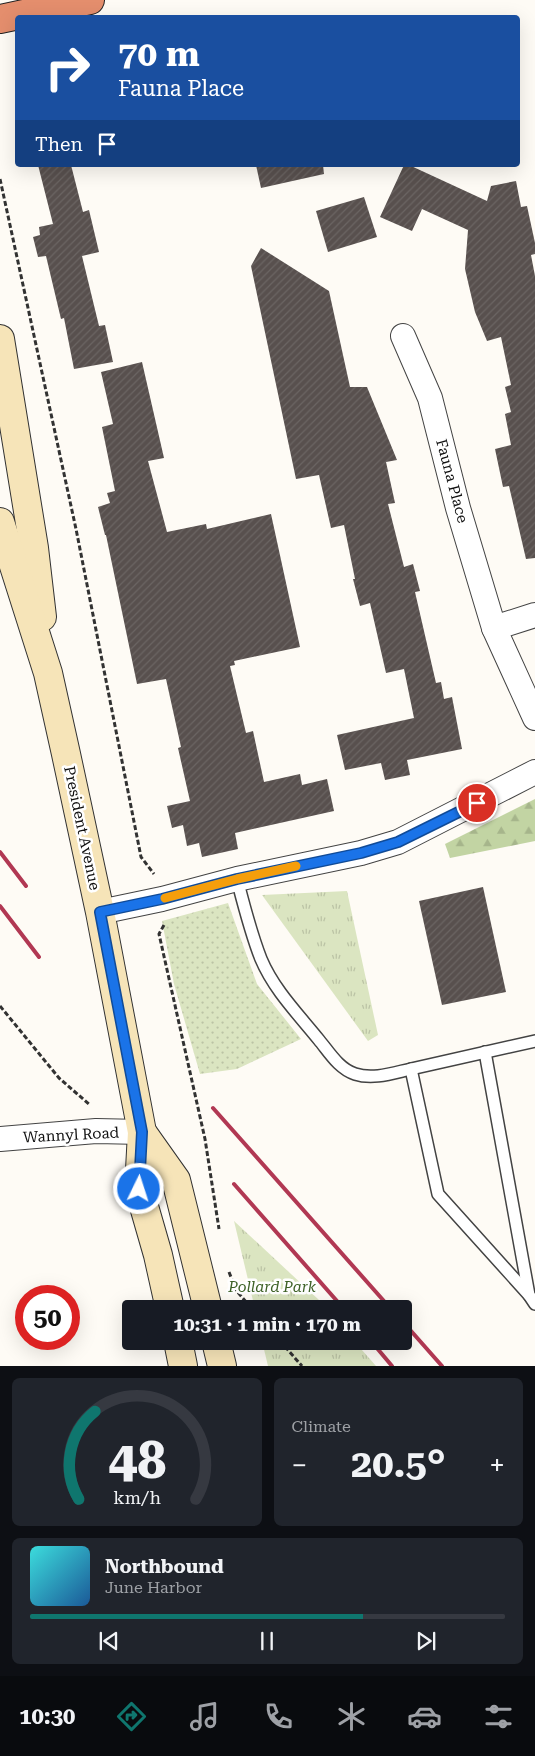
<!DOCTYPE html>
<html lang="en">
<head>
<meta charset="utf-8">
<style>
	:root { --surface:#171b24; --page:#20242c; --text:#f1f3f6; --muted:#9ea1a6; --line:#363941; --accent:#0f766e }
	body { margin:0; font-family:"Roboto Serif",serif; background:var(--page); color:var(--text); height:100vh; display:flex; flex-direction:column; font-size:19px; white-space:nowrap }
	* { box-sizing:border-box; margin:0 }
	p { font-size:16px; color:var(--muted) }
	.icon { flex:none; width:28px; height:28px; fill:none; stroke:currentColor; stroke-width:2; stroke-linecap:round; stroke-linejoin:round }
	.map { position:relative; height:1366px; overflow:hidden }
	.details { display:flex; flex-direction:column; gap:12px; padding:12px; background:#0d0f14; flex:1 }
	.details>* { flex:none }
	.banner { position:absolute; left:15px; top:15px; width:505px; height:152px; border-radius:5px; box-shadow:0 5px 20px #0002; background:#1a4fa0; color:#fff; overflow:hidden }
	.speed { position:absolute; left:15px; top:1285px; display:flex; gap:10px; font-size:25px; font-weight:700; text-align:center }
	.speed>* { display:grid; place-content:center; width:65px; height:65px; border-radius:50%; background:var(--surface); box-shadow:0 5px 20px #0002; line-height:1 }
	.speed .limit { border:8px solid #d22; background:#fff; color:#111 }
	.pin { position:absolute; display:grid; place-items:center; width:42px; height:42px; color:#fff; margin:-21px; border:2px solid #fff; border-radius:50%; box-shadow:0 1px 5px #0007 }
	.me { position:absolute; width:55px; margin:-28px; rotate:4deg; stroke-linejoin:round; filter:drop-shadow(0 0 4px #0008) }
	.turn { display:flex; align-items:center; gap:18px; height:105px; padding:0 20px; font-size:22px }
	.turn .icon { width:65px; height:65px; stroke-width:2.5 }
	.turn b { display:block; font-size:35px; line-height:42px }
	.then { display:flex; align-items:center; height:48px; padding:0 20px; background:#0003; gap:10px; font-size:19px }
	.big { font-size:38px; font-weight:700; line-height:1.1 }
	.details .card { flex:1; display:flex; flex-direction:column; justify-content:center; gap:8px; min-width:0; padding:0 18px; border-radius:8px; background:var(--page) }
	.details .dial { align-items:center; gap:0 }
	.dial svg { height:130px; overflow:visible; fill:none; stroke:var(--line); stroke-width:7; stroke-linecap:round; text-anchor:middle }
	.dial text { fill:var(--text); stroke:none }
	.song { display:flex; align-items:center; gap:15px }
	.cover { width:60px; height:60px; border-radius:8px; background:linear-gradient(135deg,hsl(180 70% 55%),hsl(210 70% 35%)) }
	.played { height:5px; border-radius:2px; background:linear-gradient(90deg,var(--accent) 70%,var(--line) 70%) }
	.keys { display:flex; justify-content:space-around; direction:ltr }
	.heat { display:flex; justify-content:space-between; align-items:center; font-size:28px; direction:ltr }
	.details .tiles { flex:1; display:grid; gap:12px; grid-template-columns:1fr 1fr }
	.card:last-child { grid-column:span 2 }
	.trip { position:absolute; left:122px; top:1300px; width:290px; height:50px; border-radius:5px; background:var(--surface); box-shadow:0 5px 20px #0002; font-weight:700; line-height:50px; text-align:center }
	.tab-bar { display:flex; height:80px; justify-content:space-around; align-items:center; background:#090b0e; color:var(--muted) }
	.tab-bar .icon { width:35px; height:35px }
	.tab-bar .active { color:var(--accent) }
	.tab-bar b { font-size:22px; color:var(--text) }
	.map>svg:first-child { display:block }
	.forest { fill:url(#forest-firs) }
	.park { fill:url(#park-tufts) }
	.garden { fill:url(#garden-dots) }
	.building { fill:url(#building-hatch) }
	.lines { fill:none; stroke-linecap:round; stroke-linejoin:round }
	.lane-casing { stroke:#434343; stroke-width:14 }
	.street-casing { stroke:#434343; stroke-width:26 }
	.secondary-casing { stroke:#323232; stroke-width:30 }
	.highway-casing { stroke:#212121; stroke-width:30 }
	.path { stroke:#323232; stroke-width:3; stroke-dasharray:5 2.5; stroke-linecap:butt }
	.lane { stroke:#fff; stroke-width:11 }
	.street { stroke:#fff; stroke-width:24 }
	.secondary { stroke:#f6e4b8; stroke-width:28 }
	.highway { stroke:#e48e6d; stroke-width:28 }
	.rail { stroke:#b13853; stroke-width:4 }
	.route-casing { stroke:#114b97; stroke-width:12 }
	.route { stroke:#1a73e8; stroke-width:9 }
	.slow { stroke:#f59e0b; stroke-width:9 }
	.labels { text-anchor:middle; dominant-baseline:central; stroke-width:5; stroke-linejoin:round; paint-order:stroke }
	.street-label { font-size:15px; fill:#101010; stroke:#fff }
	.park-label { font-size:15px; font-style:italic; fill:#3e6227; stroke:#fff }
</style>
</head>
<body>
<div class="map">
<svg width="535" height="1366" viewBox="0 0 535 1366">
	<defs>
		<pattern id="forest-firs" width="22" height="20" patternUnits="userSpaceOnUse" patternTransform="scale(1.25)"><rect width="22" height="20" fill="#c2d4a3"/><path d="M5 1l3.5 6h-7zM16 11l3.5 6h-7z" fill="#a6b58b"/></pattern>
		<pattern id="park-tufts" width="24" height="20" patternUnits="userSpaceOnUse" patternTransform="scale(1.25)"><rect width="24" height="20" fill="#dbe5c1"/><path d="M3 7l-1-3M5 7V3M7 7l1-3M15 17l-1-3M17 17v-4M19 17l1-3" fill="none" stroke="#bbc3a5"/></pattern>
		<pattern id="garden-dots" width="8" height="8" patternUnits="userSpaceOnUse" patternTransform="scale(1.25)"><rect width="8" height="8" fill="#dbe5c1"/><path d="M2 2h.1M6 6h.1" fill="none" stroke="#bbc3a5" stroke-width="1.8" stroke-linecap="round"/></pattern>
		<pattern id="building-hatch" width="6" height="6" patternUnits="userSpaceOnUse" patternTransform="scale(1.25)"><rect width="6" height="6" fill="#58504e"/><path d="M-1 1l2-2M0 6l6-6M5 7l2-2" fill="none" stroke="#6b6563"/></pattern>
	</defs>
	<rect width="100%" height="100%" fill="#fefbf5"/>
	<path class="forest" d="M535,799V841L450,858L445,844Z"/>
	<g class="park">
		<path d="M347,891L378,1035L368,1041L262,895Z"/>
		<path d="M234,1221L319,1300L326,1309H255Z"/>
		<path d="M262,1341H354L376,1366H268Z"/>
	</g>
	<path class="garden" d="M228,903L257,984L301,1039L237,1069L200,1074L174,984L162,921Z"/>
	<g class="building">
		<path d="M38,165H71L83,212L89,210L99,252L82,256L99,326L105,325L113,362L74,369L64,318L61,319L46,256L38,257L33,237L40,235L39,227L53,224Z"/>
		<path d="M256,165H323L324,174L261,188Z"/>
		<path d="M404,165H409L487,201L491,186L516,181L521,207L527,206L535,243V254L531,255L535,276V558L526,559L509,486L503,487L495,449L511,445L505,414L511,412L505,387L511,385L501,337L487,341L475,312L465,269L468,230L422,209L412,231L380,217Z"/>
		<path d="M364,197L377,237L328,252L316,211Z"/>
		<path d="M261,248L329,291L350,387H367L397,460L386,462L395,503L388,504L404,567L413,564L420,591L415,592L436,683L441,682L444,699L452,697L462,749L407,760L410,775L385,780L381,763L345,770L337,735L414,718L404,669L386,673L370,603L360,606L353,579H355L344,525L331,528L319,475L296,479L251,266Z"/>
		<path d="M142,362L164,458L148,461L167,532L206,524L207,529L271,514L300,647L234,661L235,665L230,666L246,733L253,731L264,782L300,774L302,785L327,779L334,811L235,833L238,849L202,857L199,843L187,846L183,825L172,828L167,806L190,801L178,748L181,747L166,679L137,684L106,535H105L98,507L110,503L107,493L115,491L102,427L113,424L101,372Z"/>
		<path d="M483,887L506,992L442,1005L419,901Z"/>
	</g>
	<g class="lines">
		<g class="lane-casing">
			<g id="lane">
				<path d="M237,879C244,906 251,934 261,959C274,990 299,1015 319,1040C329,1052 339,1069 355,1074C373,1080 393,1073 411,1069L438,1194L529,1295L535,1304"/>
				<path d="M485,1052L529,1295"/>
				<path d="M411,1069L535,1041"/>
			</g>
		</g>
		<g class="street-casing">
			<g id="street">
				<path d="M403,336L430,398L458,508L494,628L535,718"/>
				<path d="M494,628L535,615"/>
				<path d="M100,912L162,899L237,879L361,853L398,842L535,772"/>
				<path d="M0,1139L96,1131L142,1132"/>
			</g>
		</g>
		<g class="secondary-casing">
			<g id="secondary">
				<path d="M0,339L34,548L42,617"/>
				<path d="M0,522L48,673L66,754L100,912L142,1132L139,1189L158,1255L170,1309"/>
				<path d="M142,1132L176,1180L208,1309"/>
				<path d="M178,1341L183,1366"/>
				<path d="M216,1341L222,1366"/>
			</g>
		</g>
		<g class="highway-casing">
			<path id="highway" d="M0,19L90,0"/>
		</g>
		<g class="path">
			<path d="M0,179L76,529L141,857L154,874"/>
			<path d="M164,925L159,934L205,1139L219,1229"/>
			<path d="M0,1006L59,1078L90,1105"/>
			<path d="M229,1272L236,1290L252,1309"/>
			<path d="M280,1341L302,1366"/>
		</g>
		<use href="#lane" class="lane"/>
		<use href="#street" class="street"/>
		<use href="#secondary" class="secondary"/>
		<use href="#highway" class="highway"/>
		<g class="rail">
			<path d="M0,852L26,886"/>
			<path d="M0,906L39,957"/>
			<path d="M213,1108L391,1309"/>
			<path d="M234,1184L344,1309"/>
			<path d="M404,1323L442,1366"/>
			<path d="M371,1341L392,1366"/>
		</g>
	</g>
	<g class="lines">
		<g class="route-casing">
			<path id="route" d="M139,1189L142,1132L100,912L162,899L237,879L361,853L398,842L477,803"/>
		</g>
		<use href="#route" class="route"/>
		<path class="slow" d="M165,898L237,879L296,866"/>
	</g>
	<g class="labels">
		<g class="street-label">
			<text transform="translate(452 481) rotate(75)">Fauna Place</text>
			<text transform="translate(82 828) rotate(78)">President Avenue</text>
			<text transform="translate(71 1135) rotate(-3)">Wannyl Road</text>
		</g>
		<g class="park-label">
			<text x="272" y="1287">Pollard Park</text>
		</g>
	</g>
</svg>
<div class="speed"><div class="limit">50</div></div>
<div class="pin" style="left:477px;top:803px;background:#d93025"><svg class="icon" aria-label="arrive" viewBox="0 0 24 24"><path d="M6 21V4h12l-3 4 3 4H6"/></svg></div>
<svg class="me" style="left:139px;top:1189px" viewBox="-20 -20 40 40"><circle r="17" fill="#1a73e8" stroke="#fff" stroke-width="3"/><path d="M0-11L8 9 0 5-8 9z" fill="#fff"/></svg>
<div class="trip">10:31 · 1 min · 170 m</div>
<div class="banner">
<div class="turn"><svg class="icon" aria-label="right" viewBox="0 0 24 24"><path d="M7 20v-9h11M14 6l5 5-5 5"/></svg><div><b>70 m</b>Fauna Place</div></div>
<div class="then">Then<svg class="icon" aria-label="arrive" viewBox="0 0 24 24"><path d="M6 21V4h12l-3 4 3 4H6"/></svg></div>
</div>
</div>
<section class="details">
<div class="tiles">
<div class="card dial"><svg viewBox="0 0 100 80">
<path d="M14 69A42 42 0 1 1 86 69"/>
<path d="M14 69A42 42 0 0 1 24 15" stroke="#0f766e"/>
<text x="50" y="56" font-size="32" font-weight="700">48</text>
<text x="50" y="72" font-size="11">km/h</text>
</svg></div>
<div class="card"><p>Climate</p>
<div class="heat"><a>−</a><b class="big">20.5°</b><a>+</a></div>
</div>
<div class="card">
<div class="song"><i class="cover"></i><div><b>Northbound</b><p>June Harbor</p></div></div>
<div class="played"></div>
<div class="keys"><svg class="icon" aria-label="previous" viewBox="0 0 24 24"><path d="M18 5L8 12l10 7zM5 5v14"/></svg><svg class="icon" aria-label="pause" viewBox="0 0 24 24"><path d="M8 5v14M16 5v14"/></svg><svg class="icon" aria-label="next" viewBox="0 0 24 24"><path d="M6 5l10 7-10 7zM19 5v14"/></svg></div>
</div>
</div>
</section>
<nav class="tab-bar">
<b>10:30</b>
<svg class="icon active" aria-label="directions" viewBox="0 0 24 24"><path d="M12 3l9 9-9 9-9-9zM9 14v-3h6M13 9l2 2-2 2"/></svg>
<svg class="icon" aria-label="music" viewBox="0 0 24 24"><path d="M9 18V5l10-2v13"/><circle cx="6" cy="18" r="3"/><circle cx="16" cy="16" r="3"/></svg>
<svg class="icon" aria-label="phone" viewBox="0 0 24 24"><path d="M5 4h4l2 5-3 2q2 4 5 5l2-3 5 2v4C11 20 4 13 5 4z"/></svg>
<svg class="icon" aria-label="climate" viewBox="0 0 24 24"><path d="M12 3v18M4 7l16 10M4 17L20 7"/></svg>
<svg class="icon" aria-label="car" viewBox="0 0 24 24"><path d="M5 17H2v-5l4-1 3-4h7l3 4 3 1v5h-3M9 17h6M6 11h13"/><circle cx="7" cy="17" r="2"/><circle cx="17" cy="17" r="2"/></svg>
<svg class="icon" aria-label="filters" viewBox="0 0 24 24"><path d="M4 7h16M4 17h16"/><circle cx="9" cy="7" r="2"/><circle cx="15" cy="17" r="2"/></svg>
</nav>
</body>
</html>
